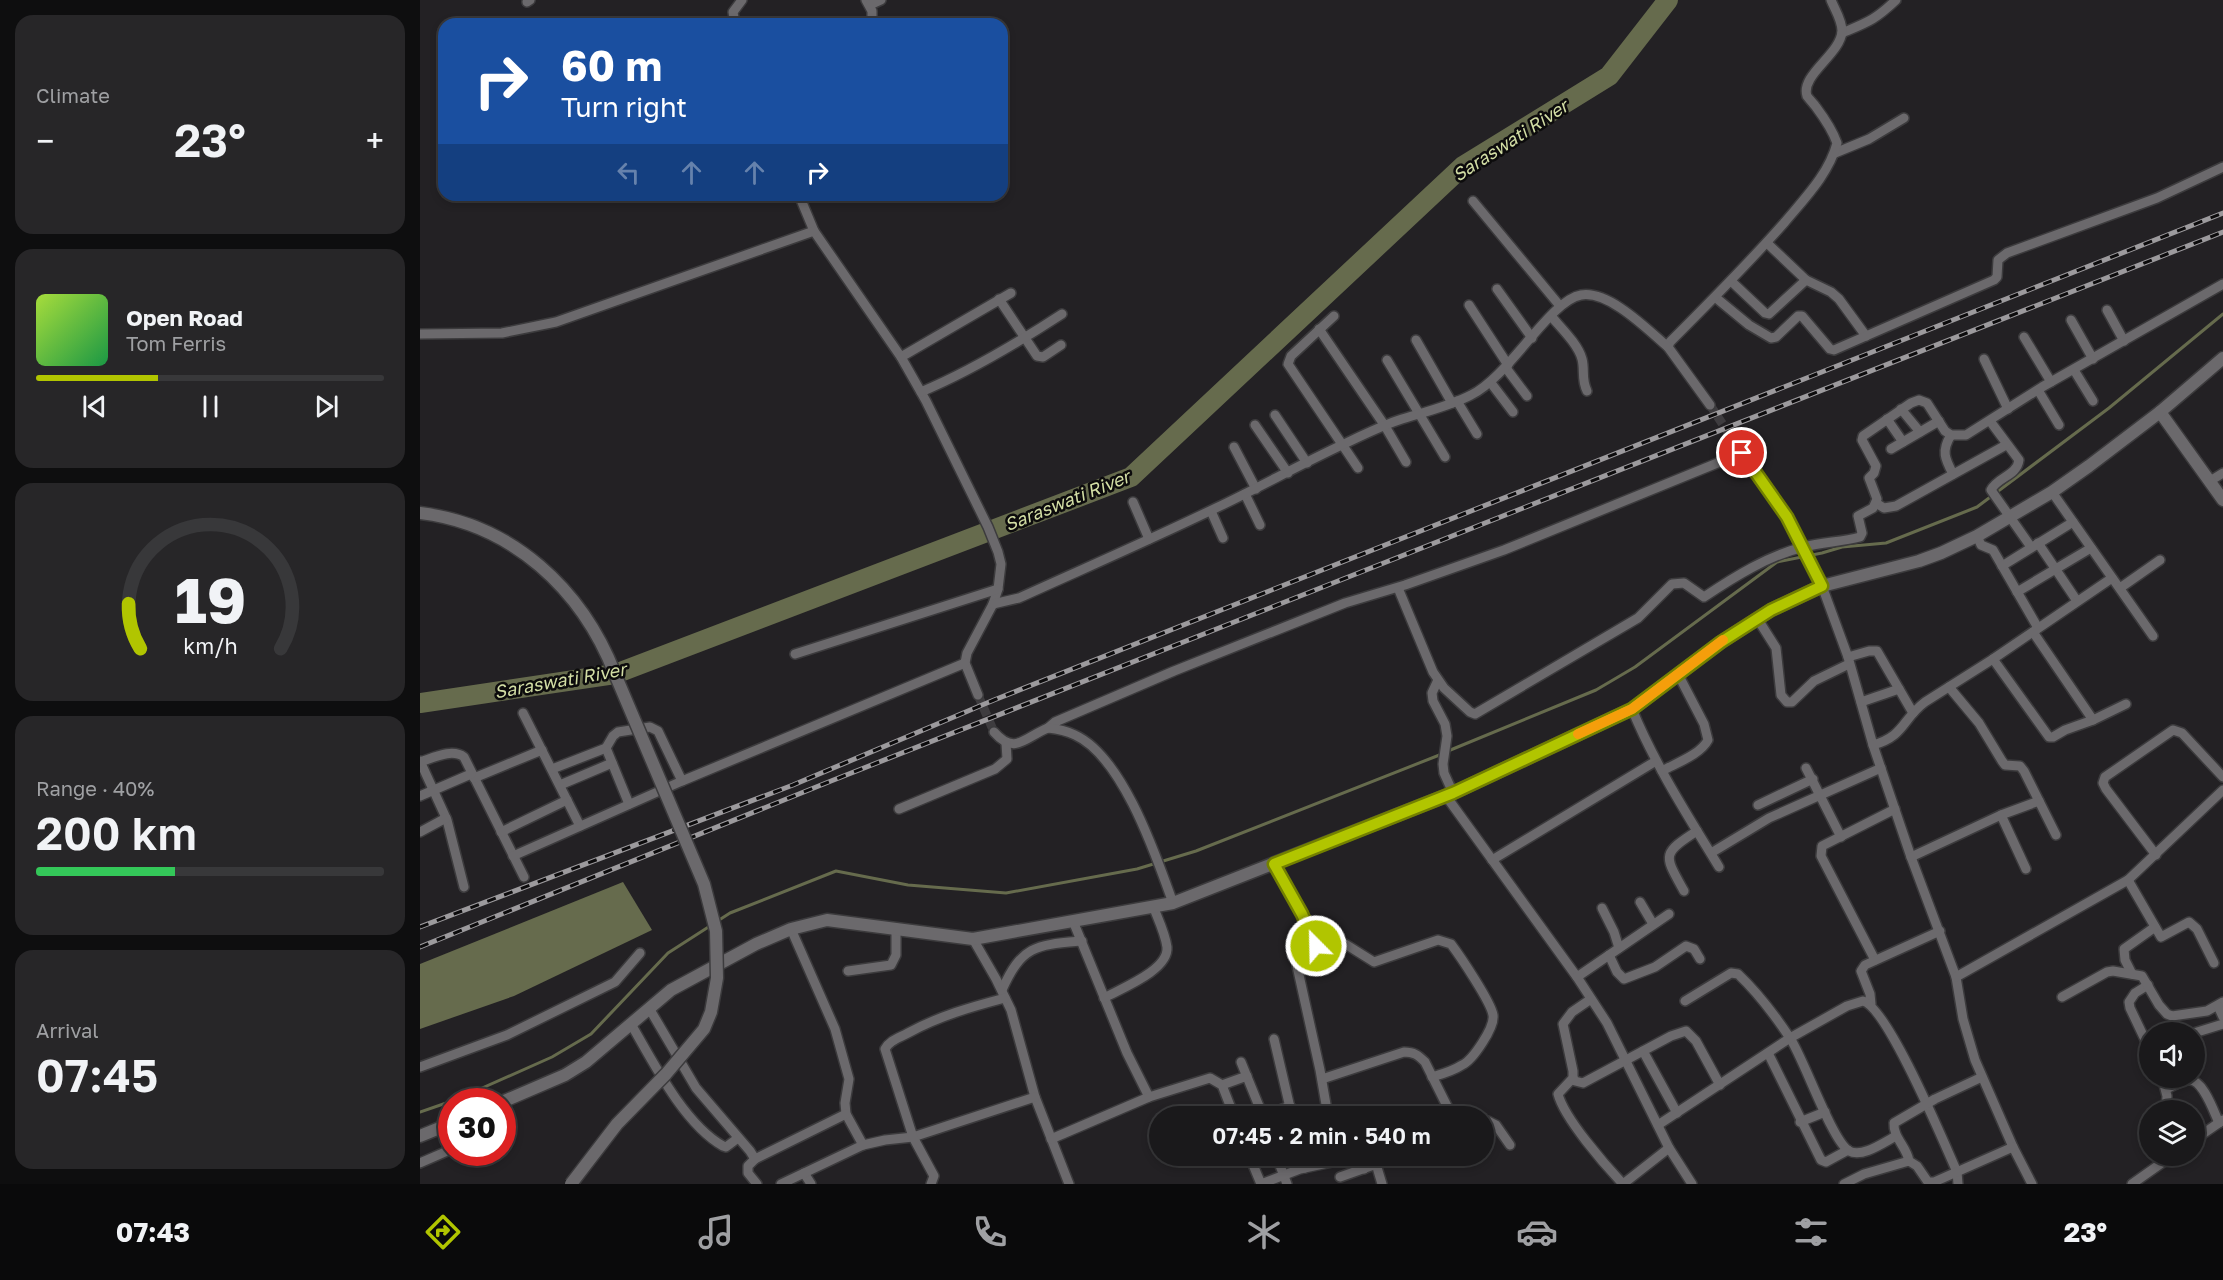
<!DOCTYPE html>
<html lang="en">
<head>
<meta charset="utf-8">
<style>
	:root { --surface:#1a191b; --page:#272628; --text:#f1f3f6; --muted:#9fa0a3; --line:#38383a; --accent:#b1c500 }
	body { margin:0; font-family:"Golos Text",sans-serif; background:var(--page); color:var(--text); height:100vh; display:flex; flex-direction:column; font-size:22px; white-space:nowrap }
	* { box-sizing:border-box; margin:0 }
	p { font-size:20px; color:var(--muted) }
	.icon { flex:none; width:33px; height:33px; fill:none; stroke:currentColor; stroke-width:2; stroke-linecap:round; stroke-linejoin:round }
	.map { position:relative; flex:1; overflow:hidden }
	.sheet { display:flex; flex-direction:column; gap:15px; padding:15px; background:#0e0e0f; width:420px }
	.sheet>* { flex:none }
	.top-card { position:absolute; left:18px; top:18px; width:570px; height:183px; border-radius:18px; box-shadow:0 3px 9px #0003,0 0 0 2px var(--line); background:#1a4fa0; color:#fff; overflow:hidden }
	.controls { position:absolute; left:1719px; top:1022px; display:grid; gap:12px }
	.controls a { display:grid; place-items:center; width:66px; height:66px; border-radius:50%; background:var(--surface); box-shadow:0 3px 9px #0003,0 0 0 2px var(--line); font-size:30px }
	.speed { position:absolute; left:18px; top:1088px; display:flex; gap:12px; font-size:30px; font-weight:700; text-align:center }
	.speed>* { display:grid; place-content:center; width:78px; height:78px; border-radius:50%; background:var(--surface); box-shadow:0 3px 9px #0003,0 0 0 2px var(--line); line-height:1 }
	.speed .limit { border:9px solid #d22; background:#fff; color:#111 }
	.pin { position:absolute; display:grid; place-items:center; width:51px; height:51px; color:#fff; margin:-26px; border:3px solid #fff; border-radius:50%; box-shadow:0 2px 6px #0007 }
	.me { position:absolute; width:66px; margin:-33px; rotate:337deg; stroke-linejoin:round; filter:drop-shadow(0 0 4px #0008) }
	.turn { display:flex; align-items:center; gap:21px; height:126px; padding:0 24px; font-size:27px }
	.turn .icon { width:78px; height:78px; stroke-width:2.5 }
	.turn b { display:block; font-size:42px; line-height:51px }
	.lanes { display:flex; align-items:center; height:57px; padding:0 24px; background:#0003; justify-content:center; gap:30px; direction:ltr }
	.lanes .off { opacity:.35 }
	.big { font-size:45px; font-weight:600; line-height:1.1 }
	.sheet .tile { flex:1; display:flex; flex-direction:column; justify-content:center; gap:9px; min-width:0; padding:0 21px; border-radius:18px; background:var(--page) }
	.sheet .dial { align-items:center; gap:0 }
	.dial svg { height:156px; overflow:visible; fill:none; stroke:var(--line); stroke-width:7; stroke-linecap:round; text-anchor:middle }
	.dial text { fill:var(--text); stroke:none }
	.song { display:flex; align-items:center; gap:18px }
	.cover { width:72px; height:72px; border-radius:9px; background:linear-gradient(135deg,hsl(80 70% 55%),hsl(140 70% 35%)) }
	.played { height:6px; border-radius:3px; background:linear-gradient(90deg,var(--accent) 35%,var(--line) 35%) }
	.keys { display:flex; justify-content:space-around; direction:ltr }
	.heat { display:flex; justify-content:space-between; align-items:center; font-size:33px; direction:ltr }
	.charge { height:9px; border-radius:4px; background:linear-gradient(90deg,#34c759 40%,var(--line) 0) }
	.trip { position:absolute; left:729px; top:1106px; width:345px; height:60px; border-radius:30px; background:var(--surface); box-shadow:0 3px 9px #0003,0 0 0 2px var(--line); font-weight:600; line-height:60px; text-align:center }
	.tab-bar { display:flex; height:96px; justify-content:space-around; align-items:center; background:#0a0a0b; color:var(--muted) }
	.tab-bar .icon { width:42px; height:42px }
	.tab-bar .on { color:var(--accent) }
	.tab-bar b { font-size:27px; color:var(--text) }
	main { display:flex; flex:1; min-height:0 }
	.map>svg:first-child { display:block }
	.water { fill:#666b4d }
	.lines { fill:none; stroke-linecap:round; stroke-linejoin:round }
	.stream { stroke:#666b4d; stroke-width:3 }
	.river { stroke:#666b4d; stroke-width:20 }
	.minor-tunnel { stroke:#3e3c3f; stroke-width:9; stroke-dasharray:9 4.5; stroke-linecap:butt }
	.minor-casing { stroke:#3c3b3d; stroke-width:12 }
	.tertiary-casing { stroke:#3c3b3d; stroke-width:15 }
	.minor { stroke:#6b696c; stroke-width:9 }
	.tertiary { stroke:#6b696c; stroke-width:12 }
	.rail-casing { stroke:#9c9a9d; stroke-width:5 }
	.rail { stroke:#0c0b0c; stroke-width:3; stroke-dasharray:9; stroke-linecap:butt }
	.tertiary-bridge-casing { stroke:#3c3b3d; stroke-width:15; stroke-linecap:butt }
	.tertiary-bridge { stroke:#6b696c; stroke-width:12 }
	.route-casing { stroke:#738000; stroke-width:15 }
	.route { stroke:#b1c500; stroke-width:10 }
	.slow { stroke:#f59e0b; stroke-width:10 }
	.labels { text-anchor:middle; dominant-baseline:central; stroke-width:5; stroke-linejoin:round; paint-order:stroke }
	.water-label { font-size:18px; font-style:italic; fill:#d2dda4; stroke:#0c0b0c }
</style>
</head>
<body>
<main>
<section class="sheet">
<div class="tile"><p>Climate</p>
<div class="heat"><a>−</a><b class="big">23°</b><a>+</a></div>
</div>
<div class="tile">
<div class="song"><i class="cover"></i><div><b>Open Road</b><p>Tom Ferris</p></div></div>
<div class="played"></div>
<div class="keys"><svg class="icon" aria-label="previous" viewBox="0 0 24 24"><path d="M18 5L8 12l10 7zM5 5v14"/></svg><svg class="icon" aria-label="pause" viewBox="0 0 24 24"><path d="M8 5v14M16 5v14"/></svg><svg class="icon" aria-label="next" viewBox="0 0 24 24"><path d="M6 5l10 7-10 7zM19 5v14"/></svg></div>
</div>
<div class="tile dial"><svg viewBox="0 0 100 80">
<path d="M14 69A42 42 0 1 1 86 69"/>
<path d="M14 69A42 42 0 0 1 8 46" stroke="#b1c500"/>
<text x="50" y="56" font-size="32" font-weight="700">19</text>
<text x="50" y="72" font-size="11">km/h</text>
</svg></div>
<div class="tile"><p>Range · 40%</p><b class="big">200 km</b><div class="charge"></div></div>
<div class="tile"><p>Arrival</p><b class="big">07:45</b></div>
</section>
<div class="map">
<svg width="1803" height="1184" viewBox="0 0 1803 1184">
	<rect width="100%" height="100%" fill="#232124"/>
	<path class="water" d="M203,882L232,930L94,996L0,1029V964Z"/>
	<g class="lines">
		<g class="stream">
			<path d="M1028,751L1176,690L1215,667L1357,562L1402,553L1422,547L1466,543L1557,507L1689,408L1803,314"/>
			<path d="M296,922L310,913L416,871L488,885L586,893L717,869L776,851L1022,754"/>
			<path d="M33,1101L132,1057L171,1034L248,953L290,926"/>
			<path d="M0,1112L32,1101"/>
		</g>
		<path class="river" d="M0,703L195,674L711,477L1043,166L1189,76L1248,0"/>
		<g class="minor-tunnel">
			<path d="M1290,405L1311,437"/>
			<path d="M558,695L574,732"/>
		</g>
		<g class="minor-casing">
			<g id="minor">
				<path d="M446,0L452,11V24"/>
				<path d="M107,2L110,0"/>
				<path d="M450,5L461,0"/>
				<path d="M315,24L313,12L322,0"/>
				<path d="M1422,33C1448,22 1455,20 1476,0"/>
				<path d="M1415,153L1449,139L1484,118"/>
				<path d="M379,195L394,231L481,357L506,401L568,527L578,552L581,564L578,589L573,604L547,653L545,663L558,695"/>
				<path d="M1053,201L1140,306"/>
				<path d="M1347,243L1386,280L1411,292L1419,299L1446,336"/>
				<path d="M1311,281L1345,313L1349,314L1386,280"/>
				<path d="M1077,289L1112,338"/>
				<path d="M1295,297L1329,325L1351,338L1356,337L1378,316H1382L1410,349L1414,350L1574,280L1577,277L1578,260L1587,253L1737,198L1803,167"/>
				<path d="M579,299L617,356L623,357L641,345"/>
				<path d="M1049,305L1088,365"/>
				<path d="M1687,310L1704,341"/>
				<path d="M914,316L871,356L868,364L938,468"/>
				<path d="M1131,316C1141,328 1158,344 1162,359C1165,370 1161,379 1167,391"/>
				<path d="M1651,320L1673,359"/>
				<path d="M899,329L965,426L986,462"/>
				<path d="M0,334L82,333L136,322L394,231"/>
				<path d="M1604,337L1631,382"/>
				<path d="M996,340L1032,403"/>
				<path d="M481,357L591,293"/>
				<path d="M1564,359L1588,409"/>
				<path d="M967,360L1025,457"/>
				<path d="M1086,368L1107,396"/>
				<path d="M1654,370L1673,401"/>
				<path d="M1071,383L1093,412"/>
				<path d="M1618,390L1639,425"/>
				<path d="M501,392C551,371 596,344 642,314"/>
				<path d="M1037,401L1057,434"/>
				<path d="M1290,405L1248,347L1250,342C1289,303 1328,264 1364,223C1384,199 1409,174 1417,143C1412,129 1405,119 1396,107C1394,104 1389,99 1387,96C1380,75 1421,54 1422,31C1422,20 1415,10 1411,0"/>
				<path d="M1481,409L1500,432"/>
				<path d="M855,415L887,463"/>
				<path d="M1467,419L1483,442"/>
				<path d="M1570,421L1599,460C1597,476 1577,477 1571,490L1611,547"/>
				<path d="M835,425L868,473"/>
				<path d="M1531,435C1521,451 1525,459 1533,474"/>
				<path d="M1311,437L1367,517L1402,586L1428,657L1453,745L1491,857L1536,977L1543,1019L1555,1060L1593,1147L1612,1184"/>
				<path d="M814,447L836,489"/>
				<path d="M1471,449L1519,421"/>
				<path d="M1790,481L1803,473"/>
				<path d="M1632,492L1733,636"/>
				<path d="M825,494L840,525"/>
				<path d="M713,502L729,539"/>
				<path d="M1456,503L1464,508L1476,506L1586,445"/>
				<path d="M791,511L803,538"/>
				<path d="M1557,536L1561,545L1573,550L1618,628"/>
				<path d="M1618,543L1657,601"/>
				<path d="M1582,566L1653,522"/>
				<path d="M978,588L1013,672L1024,688L1050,712L1055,714L1218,618L1252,584L1264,583L1284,597C1314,577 1349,555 1384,547C1402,542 1422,542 1440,537L1442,533L1438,516L1453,508L1457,499L1449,478L1454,473L1456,466L1442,440L1443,436L1491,403L1499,400L1507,403L1525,431L1531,435H1546L1622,387L1803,284"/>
				<path d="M1700,588L1740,560"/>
				<path d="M1597,592L1671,548"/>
				<path d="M573,604L599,598C665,568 732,539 798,507C840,487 881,464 924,444C943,435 963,425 982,419C1005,412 1030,406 1051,395C1089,377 1130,300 1161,295C1189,290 1228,330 1248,347"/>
				<path d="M1337,618L1356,648L1361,695L1367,702H1372L1394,681L1429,664"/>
				<path d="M1613,632L1673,720"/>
				<path d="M375,654L578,589"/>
				<path d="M1428,657L1449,651H1457L1493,713"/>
				<path d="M1573,659L1629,737H1633L1645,730L1673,720L1706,704"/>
				<path d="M1018,680L1012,693L1013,701L1025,724L1027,736L1023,764L1024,773L1033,793"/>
				<path d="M1529,687L1559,723L1582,761L1585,765L1600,766L1604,771L1636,835"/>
				<path d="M1441,702L1479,689"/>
				<path d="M1212,709C1235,765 1268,816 1299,867"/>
				<path d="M103,713L160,826"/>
				<path d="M628,728L635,722L754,671L925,603L985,585L1084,550L1322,453"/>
				<path d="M574,732C595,756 605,737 628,728C638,729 647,731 655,735C703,757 736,856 753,903"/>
				<path d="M1453,745C1485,736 1482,719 1505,702L1573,659L1692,578"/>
				<path d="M186,748L209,804"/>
				<path d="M0,761L27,820L44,887"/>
				<path d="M0,762C13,758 32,748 44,757L104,877"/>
				<path d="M1386,768L1421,837"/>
				<path d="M132,769L186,748L193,736L198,732L230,727L238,731L262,781"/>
				<path d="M1242,771C1256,763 1280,755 1288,740L1284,724L1258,674"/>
				<path d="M54,778L122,750"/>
				<path d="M140,785L192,763"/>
				<path d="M0,796L51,774"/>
				<path d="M1026,796L1157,977L1187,1023L1249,1148L1272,1184"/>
				<path d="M1338,805L1393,779"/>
				<path d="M479,809L575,769L587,759L586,743"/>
				<path d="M1581,815L1606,869"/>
				<path d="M0,832L26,818"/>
				<path d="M81,832L147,800"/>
				<path d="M1291,853L1349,818L1461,768"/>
				<path d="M1736,855L1686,789L1683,783L1685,777L1753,730L1762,733L1803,777"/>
				<path d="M93,856L262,781L545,663"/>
				<path d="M1491,857L1581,815L1619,801"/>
				<path d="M1072,860L1236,761"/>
				<path d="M854,864L882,914L896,946C892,957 881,956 877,966L900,1070L908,1116"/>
				<path d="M1708,880L1741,937L1769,922L1777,929L1794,963"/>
				<path d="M1264,891C1244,855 1241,854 1277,831"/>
				<path d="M1220,902L1233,924"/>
				<path d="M1182,908L1194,932L1199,948"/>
				<path d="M653,921L707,1053L729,1097"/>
				<path d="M371,929L415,1029L429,1079L425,1103L426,1114L443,1145"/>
				<path d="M553,939L576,979L591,1010L615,1097L649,1184"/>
				<path d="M896,946L922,942L954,962L1018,940L1031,944C1040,956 1071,1002 1073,1015C1075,1027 1053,1060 1042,1065C1033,1071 1022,1074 1012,1077"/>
				<path d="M1189,955L1197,972L1204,979L1235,967L1266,946L1274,949L1280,959"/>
				<path d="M1455,960L1401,856L1402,846L1475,809"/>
				<path d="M428,971L471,965L476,955V930"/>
				<path d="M1712,974L1705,960L1704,949L1735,927"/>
				<path d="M1157,977L1249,914"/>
				<path d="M1536,977L1708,880L1803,790"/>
				<path d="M1728,985L1715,993L1709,1002L1710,1008L1730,1050"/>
				<path d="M582,990C602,945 616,945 662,941"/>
				<path d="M1642,997L1687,972L1693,971L1722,976L1739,1005L1747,1014L1752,1016L1787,1011L1803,1002"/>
				<path d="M684,998C702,988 749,970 747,947C745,933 738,919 733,906"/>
				<path d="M1171,999L1152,1012L1143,1024L1153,1071V1078L1138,1094C1144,1118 1185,1165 1203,1184"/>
				<path d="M1265,1001L1311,973L1318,974C1336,991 1356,1017 1370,1038C1384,1059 1412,1141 1429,1151C1443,1158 1464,1142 1476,1136"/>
				<path d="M1451,1004L1450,994L1441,971L1445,965L1520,931"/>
				<path d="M1798,1006L1803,1017"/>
				<path d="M229,1008L276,1088L330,1151L335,1159L328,1166V1173L337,1184"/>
				<path d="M211,1024C233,1062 264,1124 303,1146L306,1147L318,1138"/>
				<path d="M1774,1033L1803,1024"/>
				<path d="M854,1039L872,1116"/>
				<path d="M1223,1051L1257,1113"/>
				<path d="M1348,1053L1401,1160L1406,1162L1428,1150"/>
				<path d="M821,1062L843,1116"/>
				<path d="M0,1067L87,1035L195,982L220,953"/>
				<path d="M1742,1077L1747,1096L1746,1110"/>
				<path d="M1153,1078L1155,1081L1163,1083L1251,1036L1266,1031L1276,1041L1300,1085"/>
				<path d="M902,1079L984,1052C994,1052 998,1055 1005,1062L1032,1116"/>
				<path d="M802,1085L827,1076"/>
				<path d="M1746,1089C1753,1086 1762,1080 1769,1080C1783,1079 1794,1112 1799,1123"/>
				<path d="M844,1116L870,1106"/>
				<path d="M1380,1122L1405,1112"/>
				<path d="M1064,1124L1068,1121L1076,1125L1090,1145"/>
				<path d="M1238,1125L1370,1038L1427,1006L1443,1001C1468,1008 1524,1143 1537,1172L1538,1184"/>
				<path d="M631,1139L729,1097L790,1078L802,1085L814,1116"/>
				<path d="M1774,1140L1803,1120"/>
				<path d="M829,1155L841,1184"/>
				<path d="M856,1155L867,1184"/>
				<path d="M881,1155L885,1168"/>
				<path d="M941,1155L944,1169"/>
				<path d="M335,1159L426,1114"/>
				<path d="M1489,1161C1487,1147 1473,1138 1474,1123L1515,1099L1562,1077"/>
				<path d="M0,1163L32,1149"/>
				<path d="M956,1164L962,1184"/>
				<path d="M384,1173L391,1184"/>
				<path d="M920,1177L982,1155"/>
				<path d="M361,1184L443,1145L465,1140L493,1137L615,1097"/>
				<path d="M511,1184L514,1176L493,1137L465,1049C470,1040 479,1038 488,1033C519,1016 551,1007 585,998"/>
				<path d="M841,1184L880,1169L917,1161"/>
				<path d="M1203,1184L1249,1148"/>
				<path d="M1424,1184L1444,1174L1489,1161L1497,1166L1508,1182H1514L1593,1147"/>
				<path d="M1712,1184L1753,1155"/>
			</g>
		</g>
		<g class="tertiary-casing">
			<g id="tertiary">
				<path d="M1740,412L1803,500"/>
				<path d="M0,513C92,524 162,589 195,674"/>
				<path d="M82,1102L145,1075L166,1062L251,990L336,944L371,929L407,920L553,939L753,903L1033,793L1212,709L1301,642L1351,610L1402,586L1499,561L1521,553L1557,536L1632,492L1669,466L1740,412L1803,358"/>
				<path d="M0,1136L32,1123"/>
			</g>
		</g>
		<use href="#minor" class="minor"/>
		<use href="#tertiary" class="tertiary"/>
		<g class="rail-casing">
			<g id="rail">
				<path d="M0,927L373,785L574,700L1803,213"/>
				<path d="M0,947L411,781L1803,232"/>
			</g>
		</g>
		<use href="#rail" class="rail"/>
		<g class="tertiary-bridge-casing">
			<path id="tertiary-bridge" d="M151,1184L197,1124L246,1074L284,1029L291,1012L297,978L296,931L284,884L195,674"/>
		</g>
		<use href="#tertiary-bridge" class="tertiary-bridge"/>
	</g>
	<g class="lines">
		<g class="route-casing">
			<path id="route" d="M896,946L882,914L854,864L1033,793L1212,709L1301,642L1351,610L1402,586L1367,517L1322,453"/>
		</g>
		<use href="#route" class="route"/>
		<path class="slow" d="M1158,734L1212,709L1303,640"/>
	</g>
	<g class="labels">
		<g class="water-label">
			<text transform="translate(1090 140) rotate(-33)">Saraswati River</text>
			<text transform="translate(647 500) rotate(-22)">Saraswati River</text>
			<text transform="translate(140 680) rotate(-10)">Saraswati River</text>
		</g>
	</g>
</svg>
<div class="controls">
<a><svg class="icon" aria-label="sound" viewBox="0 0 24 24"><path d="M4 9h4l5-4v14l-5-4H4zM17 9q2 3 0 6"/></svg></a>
<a><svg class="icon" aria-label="layers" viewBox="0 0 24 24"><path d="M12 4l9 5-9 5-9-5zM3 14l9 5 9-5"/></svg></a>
</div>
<div class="speed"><div class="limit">30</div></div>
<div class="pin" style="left:1322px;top:453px;background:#d93025"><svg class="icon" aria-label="arrive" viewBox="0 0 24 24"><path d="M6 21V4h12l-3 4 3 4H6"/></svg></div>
<svg class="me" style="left:896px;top:946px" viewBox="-20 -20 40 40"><circle r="17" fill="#b1c500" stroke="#fff" stroke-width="3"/><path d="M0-11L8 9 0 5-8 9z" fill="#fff"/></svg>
<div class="trip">07:45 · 2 min · 540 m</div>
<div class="top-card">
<div class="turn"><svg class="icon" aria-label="right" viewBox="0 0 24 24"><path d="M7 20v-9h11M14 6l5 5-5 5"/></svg><div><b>60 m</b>Turn right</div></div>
<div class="lanes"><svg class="icon off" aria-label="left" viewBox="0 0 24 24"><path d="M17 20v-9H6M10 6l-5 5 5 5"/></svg><svg class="icon off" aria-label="ahead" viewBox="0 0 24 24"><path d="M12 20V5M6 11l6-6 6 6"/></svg><svg class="icon off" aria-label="ahead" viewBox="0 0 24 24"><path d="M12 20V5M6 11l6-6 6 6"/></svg><svg class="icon" aria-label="right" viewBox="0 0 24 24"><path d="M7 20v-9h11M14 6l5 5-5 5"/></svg></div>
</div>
</div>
</main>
<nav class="tab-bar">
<b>07:43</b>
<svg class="icon on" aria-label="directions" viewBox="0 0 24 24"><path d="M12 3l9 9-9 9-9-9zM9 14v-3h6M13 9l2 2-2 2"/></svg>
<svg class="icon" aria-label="music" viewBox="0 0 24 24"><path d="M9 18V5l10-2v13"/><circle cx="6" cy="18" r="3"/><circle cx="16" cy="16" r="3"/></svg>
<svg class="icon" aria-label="phone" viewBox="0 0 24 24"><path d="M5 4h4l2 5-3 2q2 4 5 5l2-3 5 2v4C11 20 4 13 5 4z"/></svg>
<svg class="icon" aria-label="climate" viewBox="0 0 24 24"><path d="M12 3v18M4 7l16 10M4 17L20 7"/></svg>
<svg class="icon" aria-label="car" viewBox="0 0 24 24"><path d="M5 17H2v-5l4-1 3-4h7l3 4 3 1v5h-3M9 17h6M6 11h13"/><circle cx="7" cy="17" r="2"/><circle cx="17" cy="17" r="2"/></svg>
<svg class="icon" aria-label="filters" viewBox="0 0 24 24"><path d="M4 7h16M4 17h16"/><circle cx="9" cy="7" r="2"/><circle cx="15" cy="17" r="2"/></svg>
<b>23°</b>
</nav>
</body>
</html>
